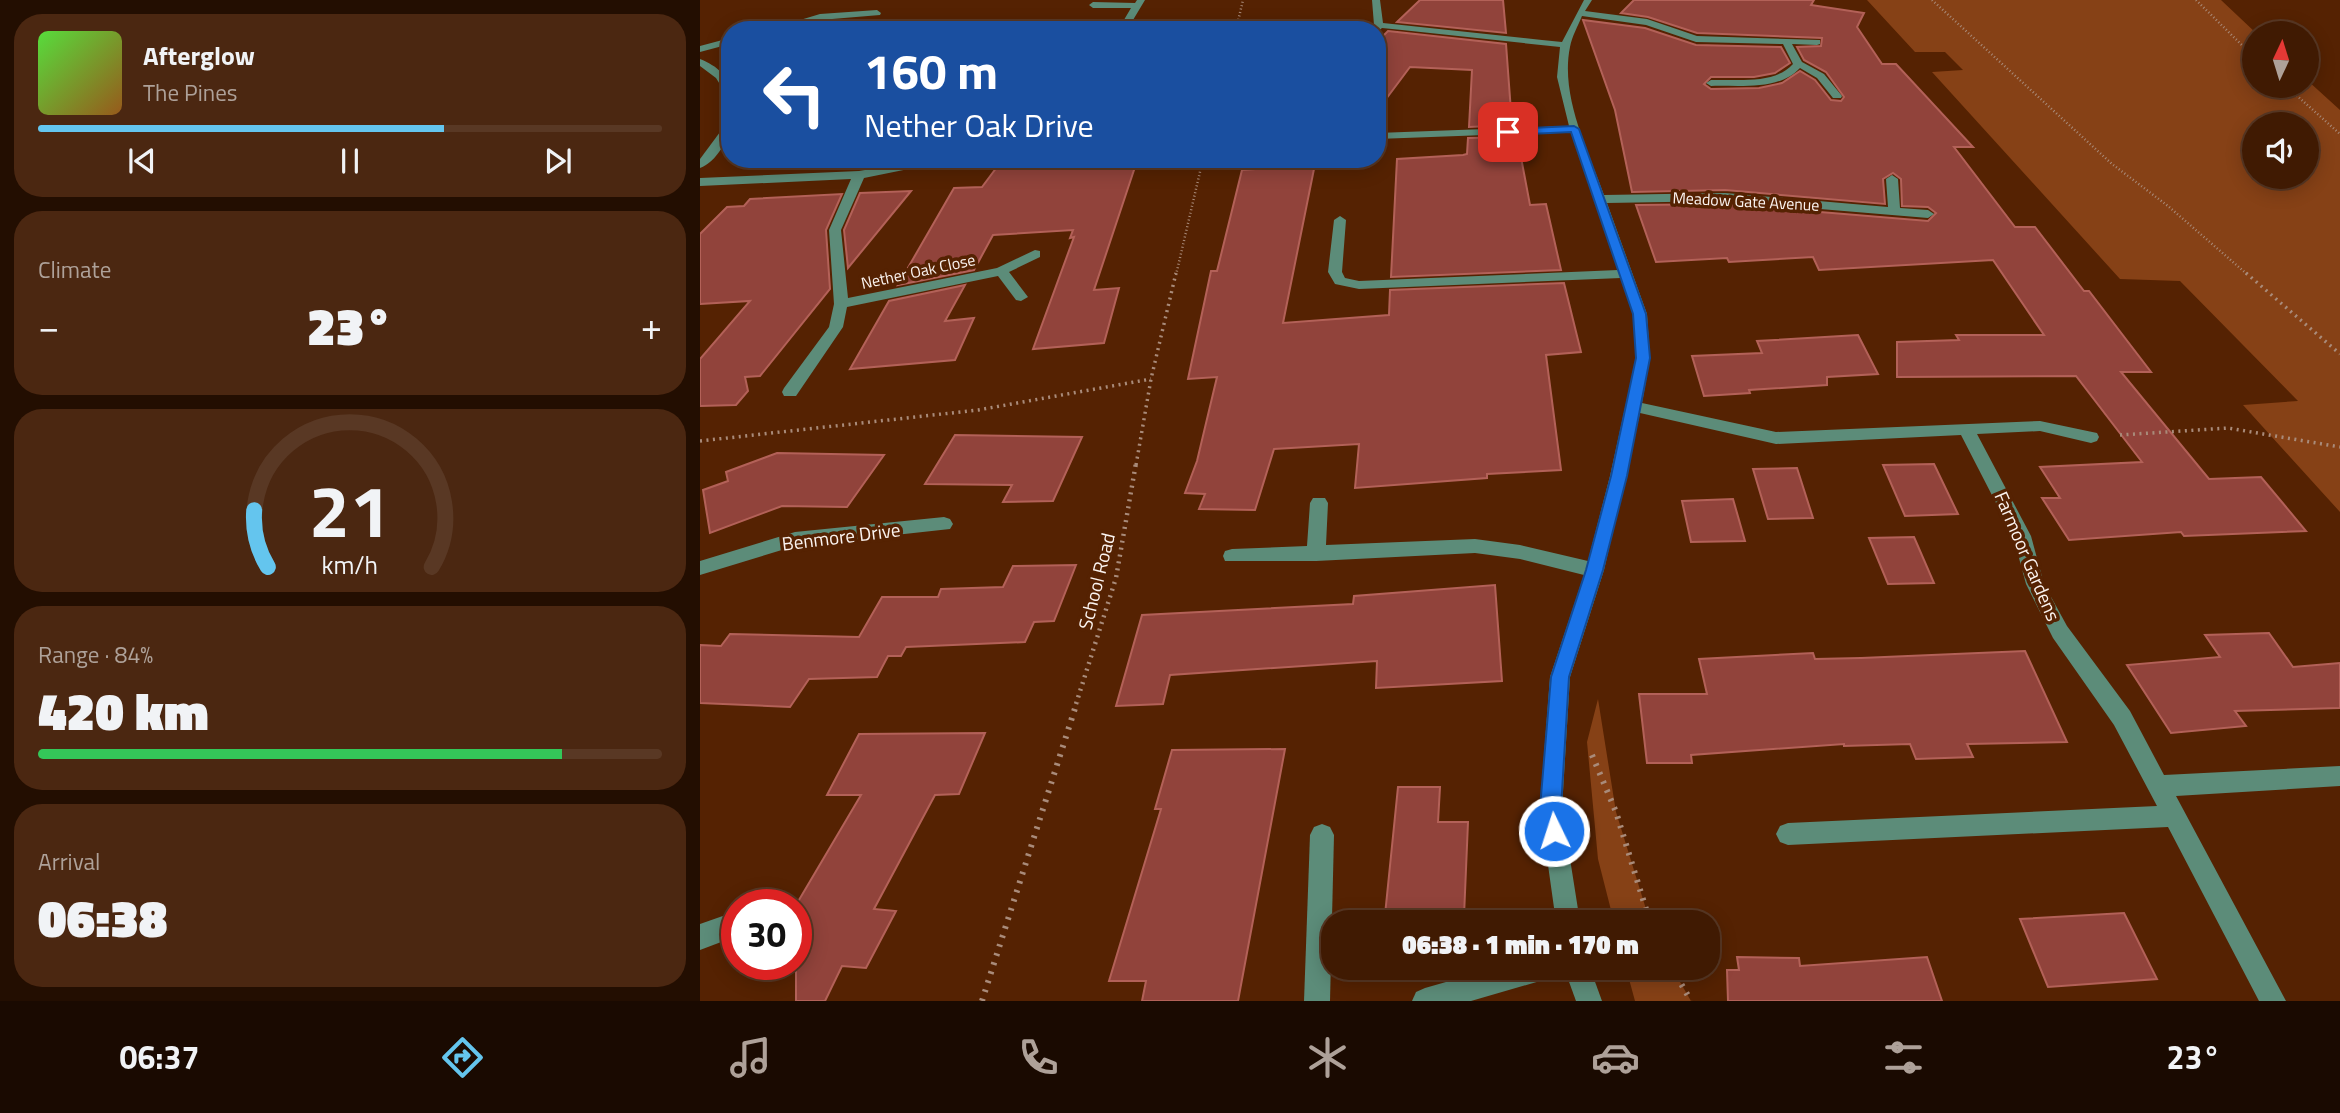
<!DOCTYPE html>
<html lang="en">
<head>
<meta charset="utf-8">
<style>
	:root { --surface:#401a02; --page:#4b2711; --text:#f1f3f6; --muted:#aea199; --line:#593824; --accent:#64c5ee }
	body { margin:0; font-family:"Titillium Web",sans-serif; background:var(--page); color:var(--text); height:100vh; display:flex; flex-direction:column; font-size:26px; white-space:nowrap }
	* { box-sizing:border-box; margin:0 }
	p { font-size:23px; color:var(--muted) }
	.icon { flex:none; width:38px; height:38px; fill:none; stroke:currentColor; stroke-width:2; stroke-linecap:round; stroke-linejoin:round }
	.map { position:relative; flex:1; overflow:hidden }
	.side { display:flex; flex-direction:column; gap:14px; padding:14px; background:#230e01; width:700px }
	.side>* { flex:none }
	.guide { position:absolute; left:21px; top:21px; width:665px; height:147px; border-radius:28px; box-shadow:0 4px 18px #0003,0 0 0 2px var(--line); background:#1a4fa0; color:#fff; overflow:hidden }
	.needle { width:46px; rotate:4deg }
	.tools { position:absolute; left:1542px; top:21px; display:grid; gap:14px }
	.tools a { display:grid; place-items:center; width:77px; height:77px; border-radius:50%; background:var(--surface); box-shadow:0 4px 18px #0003,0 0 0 2px var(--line); font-size:35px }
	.speed { position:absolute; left:21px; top:889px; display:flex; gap:14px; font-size:35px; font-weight:700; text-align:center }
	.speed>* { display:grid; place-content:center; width:91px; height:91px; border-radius:50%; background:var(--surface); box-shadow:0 4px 18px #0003,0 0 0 2px var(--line); line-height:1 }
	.speed .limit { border:10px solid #d22; background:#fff; color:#111 }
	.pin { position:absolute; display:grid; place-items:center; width:60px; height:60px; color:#fff; margin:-30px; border-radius:14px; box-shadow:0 4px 10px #0006 }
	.me { position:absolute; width:77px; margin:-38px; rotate:356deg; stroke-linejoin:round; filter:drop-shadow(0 0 5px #0008) }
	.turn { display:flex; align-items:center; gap:24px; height:147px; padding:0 28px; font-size:32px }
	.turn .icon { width:91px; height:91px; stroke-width:2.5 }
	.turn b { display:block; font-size:49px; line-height:60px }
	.big { font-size:52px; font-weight:800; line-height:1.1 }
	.side .widget { flex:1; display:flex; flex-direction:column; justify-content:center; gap:10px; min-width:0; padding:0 24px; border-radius:28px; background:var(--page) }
	.side .dial { align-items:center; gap:0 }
	.dial svg { height:182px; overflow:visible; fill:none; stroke:var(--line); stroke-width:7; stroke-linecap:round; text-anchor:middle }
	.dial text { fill:var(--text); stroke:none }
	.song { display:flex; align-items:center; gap:21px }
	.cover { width:84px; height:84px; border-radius:10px; background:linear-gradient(135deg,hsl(110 70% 55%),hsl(30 70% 35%)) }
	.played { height:7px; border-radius:4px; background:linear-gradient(90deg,var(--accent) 65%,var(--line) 65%) }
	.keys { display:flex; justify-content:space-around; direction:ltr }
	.heat { display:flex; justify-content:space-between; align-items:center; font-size:38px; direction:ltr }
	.charge { height:10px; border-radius:5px; background:linear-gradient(90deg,#34c759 84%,var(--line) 0) }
	.trip { position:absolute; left:621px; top:910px; width:399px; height:70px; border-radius:28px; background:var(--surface); box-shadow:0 4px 18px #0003,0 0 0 2px var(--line); font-weight:800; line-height:70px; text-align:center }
	.tabs { display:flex; height:112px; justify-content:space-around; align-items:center; background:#1a0a01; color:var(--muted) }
	.tabs .icon { width:49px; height:49px }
	.tabs .on { color:var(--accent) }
	.tabs b { font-size:32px; color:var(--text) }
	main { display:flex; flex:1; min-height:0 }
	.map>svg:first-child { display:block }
	.green { fill:#864116; fill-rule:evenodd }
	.building { fill:#91433b; stroke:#b36158; stroke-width:2 }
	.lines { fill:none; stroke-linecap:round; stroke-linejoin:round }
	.path-far3 { stroke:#a98b7a; stroke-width:2.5; stroke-dasharray:1 2.5; stroke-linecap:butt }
	.path-far2 { stroke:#a98b7a; stroke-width:3.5; stroke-dasharray:2 4.5; stroke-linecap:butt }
	.path-far1 { stroke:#a98b7a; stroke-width:4.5; stroke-dasharray:2 5; stroke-linecap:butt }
	.path { stroke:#a98b7a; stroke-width:6; stroke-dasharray:2.5 7; stroke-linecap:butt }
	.minor { fill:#5c8c79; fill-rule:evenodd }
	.route { fill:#1a73e8; stroke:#114b97; stroke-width:2 }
	.labels { text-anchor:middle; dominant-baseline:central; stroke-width:7; stroke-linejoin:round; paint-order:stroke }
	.far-street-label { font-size:16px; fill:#fbf3ef; stroke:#552202 }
	.street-label { font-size:19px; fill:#fbf3ef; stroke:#552202 }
</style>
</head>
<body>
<main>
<section class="side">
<div class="widget">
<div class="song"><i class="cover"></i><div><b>Afterglow</b><p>The Pines</p></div></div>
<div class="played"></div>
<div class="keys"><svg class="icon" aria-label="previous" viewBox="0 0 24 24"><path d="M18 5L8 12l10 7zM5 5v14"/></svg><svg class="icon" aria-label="pause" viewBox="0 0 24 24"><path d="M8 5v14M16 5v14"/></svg><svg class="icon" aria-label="next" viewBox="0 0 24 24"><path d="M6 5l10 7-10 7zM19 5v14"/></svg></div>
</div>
<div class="widget"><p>Climate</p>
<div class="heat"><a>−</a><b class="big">23°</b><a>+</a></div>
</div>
<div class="widget dial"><svg viewBox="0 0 100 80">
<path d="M14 69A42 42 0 1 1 86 69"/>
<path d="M14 69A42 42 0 0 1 8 44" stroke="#64c5ee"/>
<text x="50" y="56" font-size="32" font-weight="700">21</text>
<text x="50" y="72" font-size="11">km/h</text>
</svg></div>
<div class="widget"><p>Range · 84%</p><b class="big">420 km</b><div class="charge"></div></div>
<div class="widget"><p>Arrival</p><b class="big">06:38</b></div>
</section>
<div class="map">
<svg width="1640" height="1001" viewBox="0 0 1640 1001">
	<rect width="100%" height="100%" fill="#552202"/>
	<g class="green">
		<path d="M1167,0H1521L1556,33H1554V86H1606L1607,80L1640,110V512L1543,405L1598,401L1480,281L1420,279L1232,72L1263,70L1245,52H1215ZM1606,124V177H1554V124Z"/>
		<path d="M898,699L916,812L950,922H914L898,859L887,742Z"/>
		<path d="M926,968H972L991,1001H935Z"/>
	</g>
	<g class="building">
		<path d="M720,0H803L806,33L697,22Z"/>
		<path d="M934,0H1114L1111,5L1164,13L1157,27L1182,64H1196L1273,147H1254L1315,227H1335L1384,291H1389L1451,372H1421L1509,479L1561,477L1606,531L1484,536L1481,532L1369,540L1342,498H1360L1340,467L1442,462L1376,376L1197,377V342L1259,340L1256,335H1344L1293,260L1119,270L1113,257L1029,262L1027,258L956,262L936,205L1025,204L1228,221L1236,213L1228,207L1202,206L1201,179L1193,173L1183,179L1185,204L1025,190L932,192L915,110L883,20L945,28L996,45L1081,47L1090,63L1075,73L1054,77H1011L1004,84L1011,89L1059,88L1082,83L1100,71L1115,80L1131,100L1141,101L1144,97L1126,72L1104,60L1097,47L1121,46L1122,38L997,33L948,17L921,13Z"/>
		<path d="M688,31L806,44L812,125L769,127L772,70L710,67L677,111V42Z"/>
		<path d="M813,137L814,152H820L830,205L846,204L861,270L691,277L697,159L763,155L767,154L768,138Z"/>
		<path d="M571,159H616L583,323L689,315L690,290L864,283L881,352L846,355L861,470L787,474V478L655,488L659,444L574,449L555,510L499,509L505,494L485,493L497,461L517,377L488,379L511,271H517L542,170L569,168Z"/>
		<path d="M437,161L394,290L419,288L404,343L333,349L374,237L370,238L373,230L293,235L274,270L198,285L254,188L282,187L300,163Z"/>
		<path d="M211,191L148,268L144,230L160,193Z"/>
		<path d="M142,194L126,230L130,289L60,376L45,377L48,391L36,405L0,406V359L50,301L0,304V234L27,207L44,206L50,199Z"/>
		<path d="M265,285L245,321L274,318L255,360L150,369L189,301Z"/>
		<path d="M1158,335L1178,374L1127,377V385L1049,390L1050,393L1004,396L992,356L1062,353L1057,341Z"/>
		<path d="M255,435L382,437L353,501L303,502L312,485L225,484Z"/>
		<path d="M77,453L184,455L147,507L82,506L10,533L3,490L28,481L26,472Z"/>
		<path d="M1234,464L1258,514L1205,516L1183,465Z"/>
		<path d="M1097,468L1113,518L1068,519L1053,469Z"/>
		<path d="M1033,499L1045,541L991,542L982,501Z"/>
		<path d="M1214,537L1234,583L1188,584L1169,538Z"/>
		<path d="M376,565L354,621L334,622L325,642L206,647L201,656H188L177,677L109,679L90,707L0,703V645L21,646L30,634L159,637L182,597H238L241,589L303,587L313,566Z"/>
		<path d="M795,585L802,681L676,688L677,661L470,675L463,704L416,706L442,615L653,604L654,596Z"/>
		<path d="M1569,633L1593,667L1640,663V708L1535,711L1546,726L1471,733L1427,665L1520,657L1505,635Z"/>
		<path d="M1325,651L1367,742L1267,744L1273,757L1216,759L1210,744L1144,746V744L991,755L992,763H947L939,694H1007L999,659L1113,653L1115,659L1161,658Z"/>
		<path d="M285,733L259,794L235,795L174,909L196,911L166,968L142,966L125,1001H96V905L161,795H127L159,734Z"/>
		<path d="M585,749L538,1001H442L446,981H409L461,809H455L472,750Z"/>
		<path d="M698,787H740L738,822H768L764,916L685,915Z"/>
		<path d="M1424,913L1457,979L1348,987L1320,919Z"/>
		<path d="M1037,957L1099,958L1100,966L1227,957L1242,1001H1028L1027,970H1039Z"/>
	</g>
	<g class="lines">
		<g class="path-far3">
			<path d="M1232,0L1412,164L1468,206L1548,275"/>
			<path d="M1496,0L1554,57"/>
			<path d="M536,30L543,0"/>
			<path d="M1586,86L1640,134"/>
			<path d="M476,275L503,159"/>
		</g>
		<g class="path-far2">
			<path d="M1546,273L1640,354"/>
			<path d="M1420,435L1528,428L1640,447"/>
			<path d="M0,441L278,410L451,379"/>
			<path d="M436,465L451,379L476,273"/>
		</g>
		<path class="path-far1" d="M376,704L416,578L436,463"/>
		<g class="path">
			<path d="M892,755L916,812L950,922"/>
			<path d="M972,968L991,1001"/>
			<path d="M282,1001L377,702"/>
		</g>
		<g class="minor">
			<path d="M437,0H445L427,30H418L431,8H393L389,5L393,2L435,3Z"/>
			<path d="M672,0H680L683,23L842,40L862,42L884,0H892L885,11L947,19L997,36L1120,40V44L1117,45L1092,44L1102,62L1124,74L1142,96L1141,98H1133L1117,78L1100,68C1079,91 1039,85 1011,86L1006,83L1011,80C1037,79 1074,85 1093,64L1083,44L996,42L946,25L882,16C878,26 872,36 870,47C860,96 888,150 904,195L1025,193L1188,207L1186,179L1192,175L1198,179L1200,208L1228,210L1234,214L1228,218L1025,201L907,203L947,314L950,358L942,403L1076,432L1340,421L1397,433L1399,437L1397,441L1391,443L1340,431L1277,434L1331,536L1344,584L1367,626L1430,711L1464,775L1640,766V786L1476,796L1586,1001H1559L1468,827L1088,845L1080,842L1076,834L1080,826L1088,823L1457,806L1414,725L1353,638L1326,584L1313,536L1261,435L1076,444L940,413L904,570L870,677L862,808L880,922H856L840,808L850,677L884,575L820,559L775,553L616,561H525L523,556L525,551L532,549L607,546L610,503L613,498H625L628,503L626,545L775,539L820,545L888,561L910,476L936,358L933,314L921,278L659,289L635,284L628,272L634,220L640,216L646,220L642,272L645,278L659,281L918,270L871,132L677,139V133L869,126L857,77L860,47L702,30L682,28L677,32V30H672L674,25Z"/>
			<path d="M177,10L181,13L180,15L120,20L82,30H67L120,14Z"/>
			<path d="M30,38V44L0,52V46Z"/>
			<path d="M0,59C17,66 30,76 30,95L26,94L16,78L0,66Z"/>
			<path d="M30,123C30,139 16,162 0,168V159L26,124Z"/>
			<path d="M231,159H258L164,178L141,230L148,298L297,268L335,250L340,251V257L309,272L328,297L321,301L316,300L298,276L147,307L143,327L96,396H84L82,392L84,388L129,327L134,304L129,230L151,179L0,186V178L159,171Z"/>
			<path d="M244,517L250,519L253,524L250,529L95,546L0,575V561L95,532Z"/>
			<path d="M622,824L630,827L634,835L630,1001H604L610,835L614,827Z"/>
			<path d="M37,911V936L0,950V924Z"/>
			<path d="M795,968H853L849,977L840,981L771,1001H712L716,992L725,988Z"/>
			<path d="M864,968H890L902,1001H876Z"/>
		</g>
	</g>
	<path class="route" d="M874,126L879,129L946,314L950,358L927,476L903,570L869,677L861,808L865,831L862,838L854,841L847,838L840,808L851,677L886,570L911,476L936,358L933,314L871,132L808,135L803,132L808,129Z"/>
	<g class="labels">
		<g class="far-street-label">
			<text transform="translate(1046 201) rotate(3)">Meadow Gate Avenue</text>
			<text transform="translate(218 271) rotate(-12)">Nether Oak Close</text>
		</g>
		<g class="street-label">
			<text transform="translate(141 536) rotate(-7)">Benmore Drive</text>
			<text transform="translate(1328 556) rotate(67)">Farmoor Gardens</text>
			<text transform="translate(396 581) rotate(-76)">School Road</text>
		</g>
	</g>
</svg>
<div class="tools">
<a><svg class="needle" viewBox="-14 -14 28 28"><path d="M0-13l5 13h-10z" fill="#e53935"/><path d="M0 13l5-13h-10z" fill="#aea199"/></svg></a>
<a><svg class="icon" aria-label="sound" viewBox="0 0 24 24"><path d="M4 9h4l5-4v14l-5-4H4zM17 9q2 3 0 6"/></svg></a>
</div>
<div class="speed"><div class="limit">30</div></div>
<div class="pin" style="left:808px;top:132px;background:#d93025"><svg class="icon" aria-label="arrive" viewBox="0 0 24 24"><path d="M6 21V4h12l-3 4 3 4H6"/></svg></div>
<svg class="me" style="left:854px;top:831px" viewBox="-20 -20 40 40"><circle r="17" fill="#1a73e8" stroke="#fff" stroke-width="3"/><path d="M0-11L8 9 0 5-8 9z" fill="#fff"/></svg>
<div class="trip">06:38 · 1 min · 170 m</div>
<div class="guide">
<div class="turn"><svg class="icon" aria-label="left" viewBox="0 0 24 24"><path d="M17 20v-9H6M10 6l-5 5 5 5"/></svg><div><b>160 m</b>Nether Oak Drive</div></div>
</div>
</div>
</main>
<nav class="tabs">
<b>06:37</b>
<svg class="icon on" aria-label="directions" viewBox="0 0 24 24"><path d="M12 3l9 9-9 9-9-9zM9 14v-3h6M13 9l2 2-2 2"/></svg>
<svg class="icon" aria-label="music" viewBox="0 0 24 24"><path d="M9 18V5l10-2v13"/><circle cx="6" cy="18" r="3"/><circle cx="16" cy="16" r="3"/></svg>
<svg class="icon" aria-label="phone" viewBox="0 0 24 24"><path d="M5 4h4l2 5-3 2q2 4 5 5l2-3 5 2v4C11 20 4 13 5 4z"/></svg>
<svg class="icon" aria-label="climate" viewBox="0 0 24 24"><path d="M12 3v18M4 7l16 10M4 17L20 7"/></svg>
<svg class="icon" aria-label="car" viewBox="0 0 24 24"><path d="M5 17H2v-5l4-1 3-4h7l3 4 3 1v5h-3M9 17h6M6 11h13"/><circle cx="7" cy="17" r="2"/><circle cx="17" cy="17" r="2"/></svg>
<svg class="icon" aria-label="filters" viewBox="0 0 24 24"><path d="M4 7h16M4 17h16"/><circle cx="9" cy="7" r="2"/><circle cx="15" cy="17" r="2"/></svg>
<b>23°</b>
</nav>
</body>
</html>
